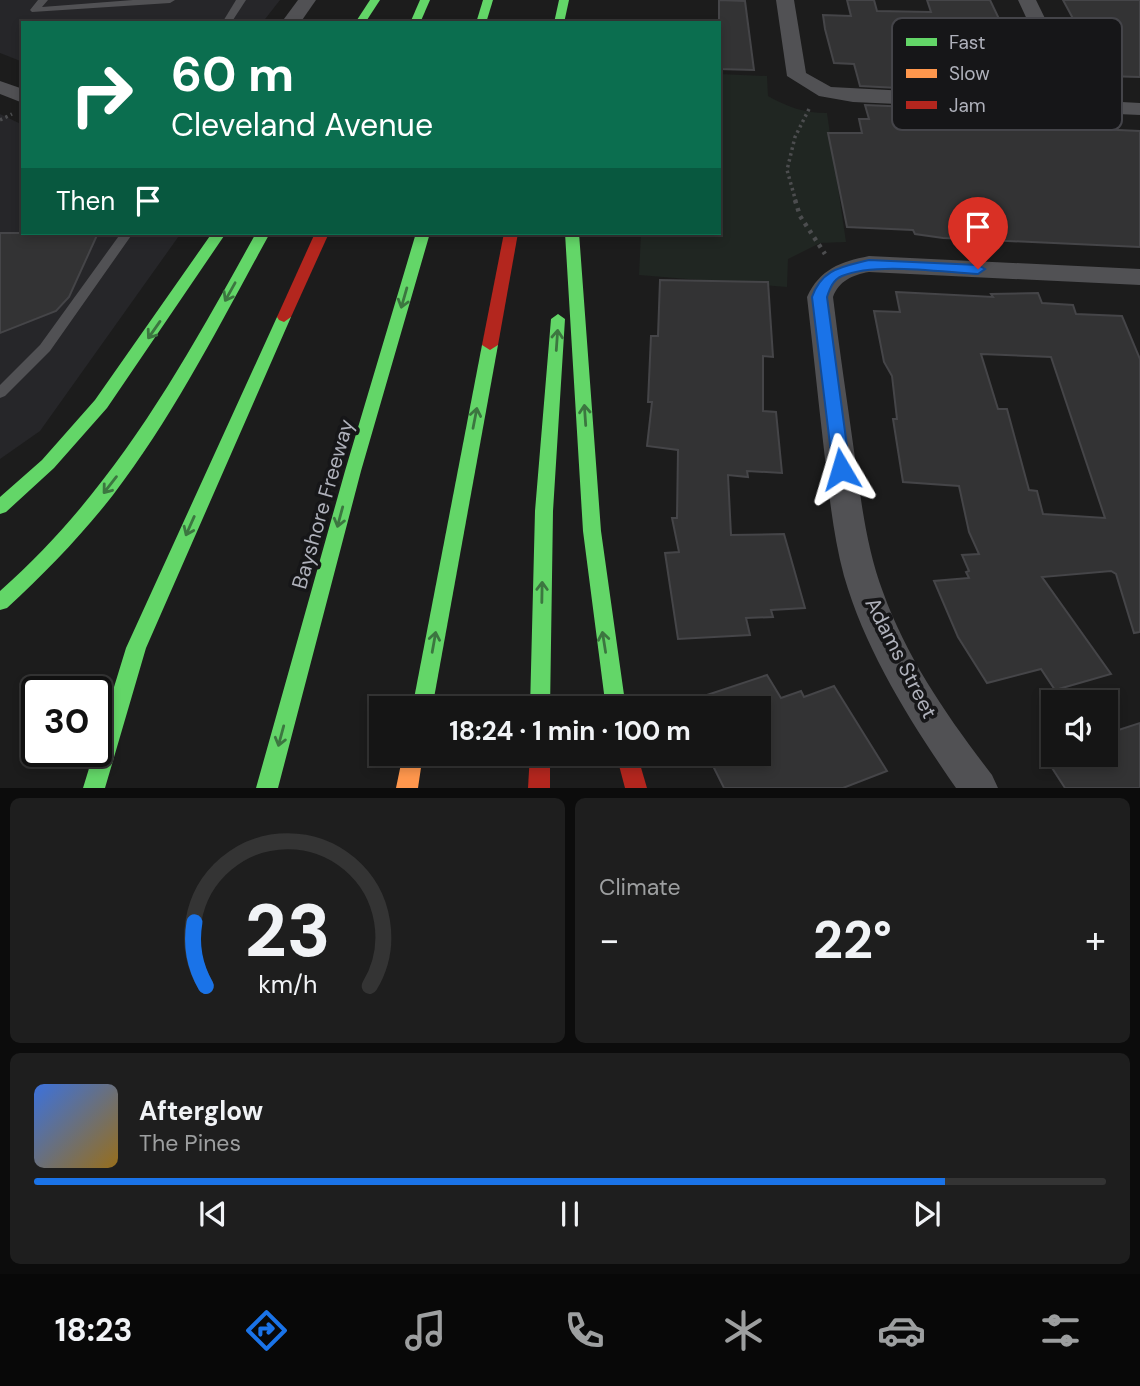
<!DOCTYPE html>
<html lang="en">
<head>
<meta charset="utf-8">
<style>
	:root { --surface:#151515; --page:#1e1e1e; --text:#f1f3f6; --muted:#9d9fa0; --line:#343434; --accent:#1a73e8 }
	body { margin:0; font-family:"DM Sans",sans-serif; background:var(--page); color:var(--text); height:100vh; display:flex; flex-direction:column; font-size:26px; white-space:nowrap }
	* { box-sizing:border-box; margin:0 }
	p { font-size:23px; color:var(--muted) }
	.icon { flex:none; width:38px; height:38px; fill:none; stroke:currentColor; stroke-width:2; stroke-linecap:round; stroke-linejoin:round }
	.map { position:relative; height:788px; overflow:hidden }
	.side { display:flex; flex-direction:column; gap:10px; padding:10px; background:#0c0c0c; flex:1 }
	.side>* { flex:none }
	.banner { position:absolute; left:21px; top:21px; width:700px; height:214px; border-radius:0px; box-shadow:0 4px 10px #0003,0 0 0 2px var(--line); background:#0b6e4f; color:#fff; overflow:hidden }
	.fabs { position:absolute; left:1041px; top:690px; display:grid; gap:14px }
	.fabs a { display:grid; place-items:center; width:77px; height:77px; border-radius:0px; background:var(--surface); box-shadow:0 4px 10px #0003,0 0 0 2px var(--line); font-size:35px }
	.speed { position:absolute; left:21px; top:676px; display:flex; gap:14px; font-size:35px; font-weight:700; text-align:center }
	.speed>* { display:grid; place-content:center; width:91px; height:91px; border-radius:50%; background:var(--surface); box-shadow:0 4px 10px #0003,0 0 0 2px var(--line); line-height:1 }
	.speed .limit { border:4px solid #111; border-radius:10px; background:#fff; color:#111 }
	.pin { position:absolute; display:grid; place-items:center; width:60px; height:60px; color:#fff; margin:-72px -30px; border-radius:50% 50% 50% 0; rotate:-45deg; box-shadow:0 0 7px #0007 }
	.pin .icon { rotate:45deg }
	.me { position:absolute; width:77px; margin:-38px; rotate:353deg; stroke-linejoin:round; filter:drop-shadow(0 0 5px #0008) }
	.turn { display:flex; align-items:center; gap:24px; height:147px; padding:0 35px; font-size:32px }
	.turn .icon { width:91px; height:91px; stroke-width:2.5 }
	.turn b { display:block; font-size:49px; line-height:60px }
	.then { display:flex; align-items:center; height:66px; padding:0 35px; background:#0003; gap:14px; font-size:26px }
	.big { font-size:52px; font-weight:700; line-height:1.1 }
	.side .card { flex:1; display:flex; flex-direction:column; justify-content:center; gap:10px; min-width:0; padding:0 24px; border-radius:10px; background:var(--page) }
	.side .dial { align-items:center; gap:0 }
	.dial svg { height:182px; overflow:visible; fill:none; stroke:var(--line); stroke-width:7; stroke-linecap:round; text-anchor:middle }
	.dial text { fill:var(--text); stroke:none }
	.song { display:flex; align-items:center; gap:21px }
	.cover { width:84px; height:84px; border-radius:10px; background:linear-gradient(135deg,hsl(220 70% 55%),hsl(40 70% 35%)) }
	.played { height:7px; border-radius:4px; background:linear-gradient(90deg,var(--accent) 85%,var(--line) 85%) }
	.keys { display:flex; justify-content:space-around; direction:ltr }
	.heat { display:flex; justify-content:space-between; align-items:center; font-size:38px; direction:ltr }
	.side .tiles { flex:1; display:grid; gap:10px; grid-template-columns:1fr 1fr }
	.card:last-child { grid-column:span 2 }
	.trip { position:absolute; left:369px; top:696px; width:402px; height:70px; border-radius:0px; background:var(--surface); box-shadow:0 4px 10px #0003,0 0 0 2px var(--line); font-weight:700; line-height:70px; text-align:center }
	.menu { display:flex; height:112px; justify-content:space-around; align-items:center; background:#080808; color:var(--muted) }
	.menu .icon { width:49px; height:49px }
	.menu .active { color:var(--accent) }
	.menu b { font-size:32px; color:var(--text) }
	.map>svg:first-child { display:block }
	.built { fill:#262629 }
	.green { fill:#202622 }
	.building { fill:#333334; stroke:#454548; stroke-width:2; fill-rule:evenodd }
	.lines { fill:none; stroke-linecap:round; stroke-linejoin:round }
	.path-far1 { stroke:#4c4d4f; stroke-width:3.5; stroke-dasharray:2.5 3.5; stroke-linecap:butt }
	.path { stroke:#4c4d4f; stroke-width:4.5; stroke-dasharray:3.5 5; stroke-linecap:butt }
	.lane { fill:#515154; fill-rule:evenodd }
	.street { fill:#515154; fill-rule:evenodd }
	.fast { fill:#63d668; fill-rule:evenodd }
	.slow { fill:#ff974d; fill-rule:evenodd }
	.jam { fill:#b3261e; fill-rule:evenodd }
	.oneway { stroke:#3c7640 }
	.route { fill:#1a73e8; stroke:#114b97; stroke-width:2 }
	.labels { text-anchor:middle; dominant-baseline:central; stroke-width:7; stroke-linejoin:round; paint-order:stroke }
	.street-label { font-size:21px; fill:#afb1bb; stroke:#161618 }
	.key { fill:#161618; stroke:#444449; stroke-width:2 }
	.key-label { font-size:19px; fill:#afb1bb }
</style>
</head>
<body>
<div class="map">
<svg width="1140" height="788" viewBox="0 0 1140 788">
	<rect width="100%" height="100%" fill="#1c1c1c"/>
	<g class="built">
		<path d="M0,0H280L262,23H23V62L0,53Z"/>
		<path d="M0,114L23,125V233H181L40,431L0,459Z"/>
	</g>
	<path class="green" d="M719,74L767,76L768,96C788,107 804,113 827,113L846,242L820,243L788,259L787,287L639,275L641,233H719Z"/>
	<g class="building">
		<path d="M719,0L745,1L754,70L719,69Z"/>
		<path d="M847,0H874L877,11L931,12L927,0H990L1013,48L1010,47L1021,72L986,73L995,93L860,86L854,64L834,63L825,29L823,15L851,16Z"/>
		<path d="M1063,0H1140V77L1104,76Z"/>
		<path d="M865,105L1003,111L1009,125L1140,131V247L943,238L915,234L913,230L847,227L828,133H862L859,119H869Z"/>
		<path d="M0,233H98L69,297L56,311L0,333Z"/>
		<path d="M660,280L768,282L773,357L763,356V411L776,412L782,473L747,471L748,477L728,475L731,535L784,534L805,608L771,610L773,617L746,618L750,635L678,639L665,553L679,552L672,518H677L678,450L647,446L652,402H648L651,336H658Z"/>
		<path d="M896,292L993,297L991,294L1038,293L1042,303L1073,305L1076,314L1122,316L1140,359V632L1134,633L1116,574L1111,571L1042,577L1111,674L1055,690L1041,669L987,683L958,637L934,581L969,578L966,572L969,571L962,555L979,554L969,532L959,486L903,482L893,419H897L892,376L884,362L874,311L900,312ZM981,354L1051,357L1105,518L1043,514L1037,491L1029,490L1007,409H998Z"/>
		<path d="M767,675L781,698L801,691L804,697L834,686L887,771L843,788H724L707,754H760V709H685L683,703Z"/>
		<path d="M1140,723V788H1065L1043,754H1106V734Z"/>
	</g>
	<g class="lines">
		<g class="path-far1">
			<path d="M0,120L12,114"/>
			<path d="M796,202L787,170L795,137L809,109"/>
		</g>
		<path class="path" d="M795,200L800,216L825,254"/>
		<g class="lane">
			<path d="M38,0H48L42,7L133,0H175L170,3L32,12L30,10Z"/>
			<path d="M236,0H246L231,23H222Z"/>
			<path d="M121,233H133L50,351L5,396L0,398V385L40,345Z"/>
		</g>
		<g class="street">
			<path d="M298,0H316L300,23H281Z"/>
			<path d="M776,0H794L806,73L831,87L1064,99L1018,0H1036L1085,100L1140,103V115L853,102L819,96L787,76Z"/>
			<path d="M0,81L23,89V103L0,94Z"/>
			<path d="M869,256L1140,269V285L869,272C852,275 839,281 833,297C839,348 847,400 854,451C861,499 866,547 883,592C907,659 949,719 992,775L998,788H956L949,778C907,716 865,649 844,576C833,535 829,493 824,450C818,399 813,348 807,297C820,269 840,262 869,256Z"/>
		</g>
		<g class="fast">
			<path d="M370,0H380L365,23H355Z"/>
			<path d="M420,0H430L420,23H410Z"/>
			<path d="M483,0H493L486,23H476Z"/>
			<path d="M559,0H569L564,23H554Z"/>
			<path d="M212,233H226L107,408L54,468L6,512L0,514V497L42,460L95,400Z"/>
			<path d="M256,233H270C221,322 175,414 113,495C81,536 45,573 7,608L0,610V591C116,488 182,366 256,233Z"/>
			<path d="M416,233H430L361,471L278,788H256L345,471Z"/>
			<path d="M565,233H579L601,531L626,709H606L583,531Z"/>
			<path d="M284,312L291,317L146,648L105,788H83L126,648L277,317Z"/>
			<path d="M558,314L565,319L553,511L550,709H530L535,511L551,319Z"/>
			<path d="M490,340L498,345L432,709H412L482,345Z"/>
		</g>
		<path class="slow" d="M403,754H423L418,788H396Z"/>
		<g class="jam">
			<path d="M315,233H329L291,317L284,322L279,320L277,317Z"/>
			<path d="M504,233H518L498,345L490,350L482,345Z"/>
			<path d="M530,754H550V788H528Z"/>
			<path d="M616,754H637L647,788H625Z"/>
		</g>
	</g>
	<defs><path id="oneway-shaft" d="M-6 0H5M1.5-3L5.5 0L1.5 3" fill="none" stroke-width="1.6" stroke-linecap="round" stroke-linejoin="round" transform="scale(1.75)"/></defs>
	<g class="oneway">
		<use href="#oneway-shaft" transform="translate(230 292) rotate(119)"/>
		<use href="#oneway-shaft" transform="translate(404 298) rotate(106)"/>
		<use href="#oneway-shaft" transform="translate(154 330) rotate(125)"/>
		<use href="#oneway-shaft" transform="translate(557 340) rotate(-86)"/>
		<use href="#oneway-shaft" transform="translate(585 415) rotate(-94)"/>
		<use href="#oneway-shaft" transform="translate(475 418) rotate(-79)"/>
		<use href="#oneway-shaft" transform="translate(110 485) rotate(128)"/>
		<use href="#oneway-shaft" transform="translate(340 517) rotate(105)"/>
		<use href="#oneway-shaft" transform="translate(190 526) rotate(114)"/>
		<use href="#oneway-shaft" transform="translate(542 592) rotate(-89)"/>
		<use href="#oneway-shaft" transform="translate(434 642) rotate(-80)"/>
		<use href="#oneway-shaft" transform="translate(604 642) rotate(-99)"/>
		<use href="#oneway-shaft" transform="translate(281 736) rotate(105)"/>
	</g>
	<path class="route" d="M869,260L978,265L985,269L978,274C941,272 875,262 842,276C833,280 830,288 827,297L850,469L847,473H835L833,469L812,297C822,268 843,267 869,260Z"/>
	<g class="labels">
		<g class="street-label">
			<text transform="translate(323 504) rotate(-74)">Bayshore Freeway</text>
			<text transform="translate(901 658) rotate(63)">Adams Street</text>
		</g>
	</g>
	<rect x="892" y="18" width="230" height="112" rx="10" class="key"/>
	<rect x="906" y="38" width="31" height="8" fill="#63d668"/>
	<rect x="906" y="69" width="31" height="9" fill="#ff974d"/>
	<rect x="906" y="101" width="31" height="8" fill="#b3261e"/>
	<g class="key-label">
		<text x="949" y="49">Fast</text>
		<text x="949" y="80">Slow</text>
		<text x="949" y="112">Jam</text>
	</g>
</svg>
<div class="fabs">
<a><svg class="icon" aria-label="sound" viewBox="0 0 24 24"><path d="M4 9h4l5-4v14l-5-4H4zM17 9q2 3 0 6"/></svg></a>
</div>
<div class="speed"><div class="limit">30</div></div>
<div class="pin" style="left:978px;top:269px;background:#d93025"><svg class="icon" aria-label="arrive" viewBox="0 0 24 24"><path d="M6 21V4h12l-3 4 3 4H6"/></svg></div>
<svg class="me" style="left:841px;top:469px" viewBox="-20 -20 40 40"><path d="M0-17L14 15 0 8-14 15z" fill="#1a73e8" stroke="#fff" stroke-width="4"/></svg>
<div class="trip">18:24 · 1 min · 100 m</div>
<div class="banner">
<div class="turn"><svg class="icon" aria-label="right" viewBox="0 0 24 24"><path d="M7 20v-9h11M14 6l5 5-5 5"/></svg><div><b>60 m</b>Cleveland Avenue</div></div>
<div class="then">Then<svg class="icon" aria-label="arrive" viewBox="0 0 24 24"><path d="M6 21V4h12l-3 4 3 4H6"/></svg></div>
</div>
</div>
<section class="side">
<div class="tiles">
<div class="card dial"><svg viewBox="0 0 100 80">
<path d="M14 69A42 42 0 1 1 86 69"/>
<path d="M14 69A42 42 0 0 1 9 41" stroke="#1a73e8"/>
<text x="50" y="56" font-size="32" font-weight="700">23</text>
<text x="50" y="72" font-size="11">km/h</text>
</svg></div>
<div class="card"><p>Climate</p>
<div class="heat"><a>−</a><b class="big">22°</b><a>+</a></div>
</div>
<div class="card">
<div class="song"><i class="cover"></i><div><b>Afterglow</b><p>The Pines</p></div></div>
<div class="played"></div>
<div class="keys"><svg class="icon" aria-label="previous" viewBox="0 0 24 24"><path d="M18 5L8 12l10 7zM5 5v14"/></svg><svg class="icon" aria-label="pause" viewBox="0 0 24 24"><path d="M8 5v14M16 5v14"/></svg><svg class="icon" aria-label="next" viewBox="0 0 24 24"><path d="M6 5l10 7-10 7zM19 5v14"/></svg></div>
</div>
</div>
</section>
<nav class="menu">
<b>18:23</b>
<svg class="icon active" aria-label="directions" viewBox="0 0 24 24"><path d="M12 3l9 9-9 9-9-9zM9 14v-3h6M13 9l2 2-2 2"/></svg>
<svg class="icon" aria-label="music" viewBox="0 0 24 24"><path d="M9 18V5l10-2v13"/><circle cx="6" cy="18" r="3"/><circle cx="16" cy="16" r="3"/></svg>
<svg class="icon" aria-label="phone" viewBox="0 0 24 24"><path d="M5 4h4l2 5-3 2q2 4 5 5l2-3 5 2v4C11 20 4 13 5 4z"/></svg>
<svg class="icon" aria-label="climate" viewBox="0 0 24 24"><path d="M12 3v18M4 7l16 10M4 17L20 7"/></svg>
<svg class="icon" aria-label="car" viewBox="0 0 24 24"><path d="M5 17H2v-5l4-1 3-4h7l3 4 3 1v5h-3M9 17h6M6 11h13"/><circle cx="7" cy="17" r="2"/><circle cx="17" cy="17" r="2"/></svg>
<svg class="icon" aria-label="filters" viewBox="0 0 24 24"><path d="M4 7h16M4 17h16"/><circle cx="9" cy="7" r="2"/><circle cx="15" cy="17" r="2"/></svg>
</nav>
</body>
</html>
